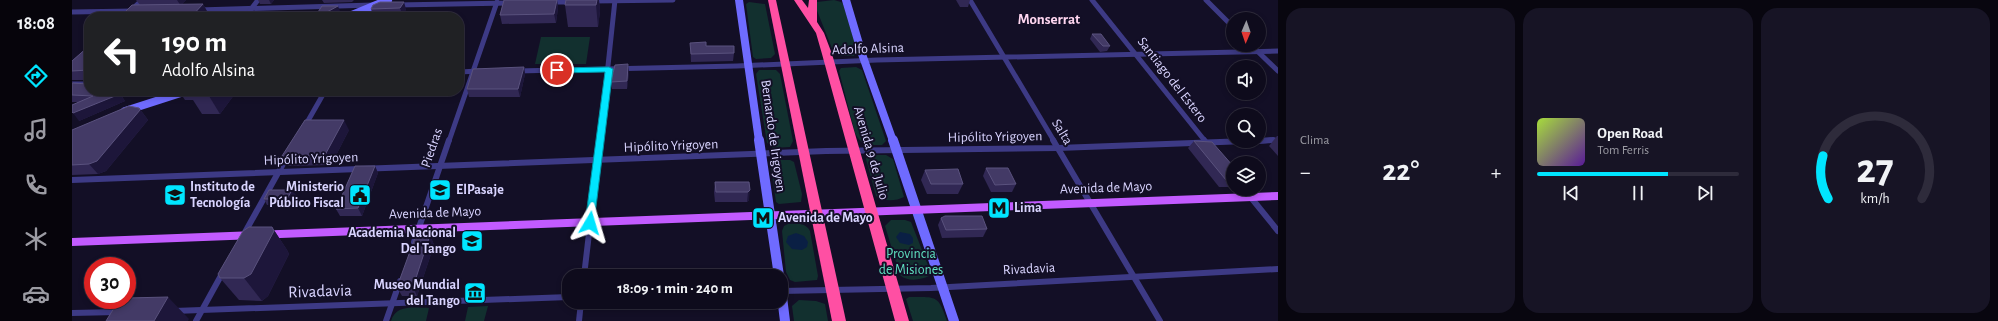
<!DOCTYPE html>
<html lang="es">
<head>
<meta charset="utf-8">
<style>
	:root { --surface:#0e0b1c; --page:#171425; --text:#f1f3f6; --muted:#9b9ba3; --line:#2e2b3b; --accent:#00e5ff }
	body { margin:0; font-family:"Alegreya Sans",sans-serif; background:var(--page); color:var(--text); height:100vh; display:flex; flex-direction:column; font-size:15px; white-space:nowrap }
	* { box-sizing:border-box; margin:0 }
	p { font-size:13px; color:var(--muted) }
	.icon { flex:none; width:22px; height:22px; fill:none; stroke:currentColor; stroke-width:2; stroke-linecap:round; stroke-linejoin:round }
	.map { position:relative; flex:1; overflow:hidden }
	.details { display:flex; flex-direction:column; gap:8px; padding:8px; background:#08060f; width:720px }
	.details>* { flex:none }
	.top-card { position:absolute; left:12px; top:12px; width:380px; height:84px; border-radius:16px; box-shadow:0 2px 6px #0003,0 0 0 1px var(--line); background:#202124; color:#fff; overflow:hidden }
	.needle { width:26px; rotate:182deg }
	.fabs { position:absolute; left:1154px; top:12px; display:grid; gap:8px }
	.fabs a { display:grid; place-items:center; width:40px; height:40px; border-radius:50%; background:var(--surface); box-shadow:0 2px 6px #0003,0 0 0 1px var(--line); font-size:20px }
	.speed { position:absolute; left:12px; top:257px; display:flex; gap:8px; font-size:20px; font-weight:700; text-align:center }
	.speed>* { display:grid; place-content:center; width:52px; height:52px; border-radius:50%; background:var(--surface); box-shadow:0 2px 6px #0003,0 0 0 1px var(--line); line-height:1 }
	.speed .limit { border:6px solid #d22; background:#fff; color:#111 }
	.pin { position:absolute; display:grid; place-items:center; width:34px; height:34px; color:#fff; margin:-17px; border:2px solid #fff; border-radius:50%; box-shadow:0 1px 4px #0007 }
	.me { position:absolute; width:44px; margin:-22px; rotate:7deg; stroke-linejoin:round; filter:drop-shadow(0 0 3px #0008) }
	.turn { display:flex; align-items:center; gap:14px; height:84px; padding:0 12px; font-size:18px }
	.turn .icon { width:52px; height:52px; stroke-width:2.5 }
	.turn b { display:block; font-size:28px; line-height:34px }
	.big { font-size:30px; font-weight:600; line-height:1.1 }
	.details .widget { flex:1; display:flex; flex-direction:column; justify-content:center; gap:6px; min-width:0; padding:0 14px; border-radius:16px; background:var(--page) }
	.details .dial { align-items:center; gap:0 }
	.dial svg { height:104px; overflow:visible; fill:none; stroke:var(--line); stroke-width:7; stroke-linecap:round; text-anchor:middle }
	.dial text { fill:var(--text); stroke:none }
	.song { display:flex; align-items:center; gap:12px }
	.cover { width:48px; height:48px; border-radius:6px; background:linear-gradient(135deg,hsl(80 70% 55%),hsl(270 70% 35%)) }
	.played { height:4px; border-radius:2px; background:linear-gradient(90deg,var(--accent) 65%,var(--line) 65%) }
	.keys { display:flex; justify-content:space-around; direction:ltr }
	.heat { display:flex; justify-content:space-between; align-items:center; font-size:22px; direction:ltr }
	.details .tiles { flex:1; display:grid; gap:8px; grid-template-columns:repeat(3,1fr) }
	.trip { position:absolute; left:490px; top:269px; width:226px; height:40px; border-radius:16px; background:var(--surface); box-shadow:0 2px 6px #0003,0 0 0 1px var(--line); font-weight:600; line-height:40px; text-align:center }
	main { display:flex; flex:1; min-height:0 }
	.dock { display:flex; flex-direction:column; width:72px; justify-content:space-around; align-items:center; background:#06040b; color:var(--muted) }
	.dock .icon { width:28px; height:28px }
	.dock .on { color:var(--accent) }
	.dock b { font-size:18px; color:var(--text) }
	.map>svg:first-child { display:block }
	.green { fill:#12302f }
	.water { fill:#0a1f44 }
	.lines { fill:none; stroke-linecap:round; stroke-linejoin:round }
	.street-far1 { stroke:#3d3a85; stroke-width:5 }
	.street { stroke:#3d3a85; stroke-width:6 }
	.secondary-far1 { stroke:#6f6bff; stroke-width:8 }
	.secondary { stroke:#6f6bff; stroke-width:10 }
	.primary { fill:#c25bff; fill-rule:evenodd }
	.highway { fill:#ff4fa3; fill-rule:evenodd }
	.wall { fill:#312854 }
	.shaded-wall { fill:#1d163a }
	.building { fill:#433a66; stroke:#5a527e }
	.route { fill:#00e5ff; stroke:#0095a6 }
	.labels { text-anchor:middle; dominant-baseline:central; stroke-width:4; stroke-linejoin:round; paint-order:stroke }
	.street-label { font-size:14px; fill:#d9d4ff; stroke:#130f26 }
	.poi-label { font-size:14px; font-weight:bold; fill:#d9d4ff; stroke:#130f26; text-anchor:start }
	.park-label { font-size:14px; fill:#5fe0c0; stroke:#130f26 }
	.far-district-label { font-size:15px; font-weight:bold; fill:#ffd6f0; stroke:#130f26 }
	.near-street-label { font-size:17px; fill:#d9d4ff; stroke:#130f26 }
</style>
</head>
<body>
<main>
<nav class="dock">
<b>18:08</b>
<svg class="icon on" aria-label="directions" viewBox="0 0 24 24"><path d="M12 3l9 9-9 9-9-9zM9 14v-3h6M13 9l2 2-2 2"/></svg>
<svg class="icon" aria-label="music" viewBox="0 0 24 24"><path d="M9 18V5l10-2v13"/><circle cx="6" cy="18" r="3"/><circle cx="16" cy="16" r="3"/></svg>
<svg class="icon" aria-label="phone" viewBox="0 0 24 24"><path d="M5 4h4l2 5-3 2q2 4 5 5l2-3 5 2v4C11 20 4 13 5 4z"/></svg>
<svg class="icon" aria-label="climate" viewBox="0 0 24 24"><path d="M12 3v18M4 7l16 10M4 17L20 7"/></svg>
<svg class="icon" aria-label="car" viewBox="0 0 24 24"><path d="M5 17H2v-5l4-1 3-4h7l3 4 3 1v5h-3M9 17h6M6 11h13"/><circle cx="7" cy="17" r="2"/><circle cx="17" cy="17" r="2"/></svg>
</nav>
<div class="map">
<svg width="1206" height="321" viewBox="0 0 1206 321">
	<rect width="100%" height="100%" fill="#130f26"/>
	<g class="green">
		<path d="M762,0L769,2L771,4L785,51L782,56H767L761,51L744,8L745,2Z"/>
		<path d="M677,2L693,4L703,54L699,58L684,59L681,57L674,4Z"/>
		<path d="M469,37H518L514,64H463Z"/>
		<path d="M784,67L790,70L814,141L810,145C794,145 791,147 783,133L767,71L769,68Z"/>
		<path d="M687,70H704L708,74L721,141L718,147L701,148L695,143L684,74Z"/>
		<path d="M799,155H814L821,159L832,197C824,201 812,202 804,196L794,159L795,156Z"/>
		<path d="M703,160H718L722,162L730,194L729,202L707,204L704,202L699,167L700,162Z"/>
		<path d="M819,220H833L839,222L857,268V276C849,280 835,282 828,275L813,226Z"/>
		<path d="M716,224C725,224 733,222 738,231L746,276L745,280L723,282L718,280L714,272L710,231L712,226Z"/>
		<path d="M837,297C864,297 866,294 875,321H841L834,299Z"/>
		<path d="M727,300L744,301L753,304L756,321H722L720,306Z"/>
		<path d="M416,306L412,321H393L396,307Z"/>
		<path d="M357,308L354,321H319C324,304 343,308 357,308Z"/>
	</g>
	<g class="water">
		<path d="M828,232L838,234L841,238V243L837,245L828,243L824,237Z"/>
		<path d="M724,233L732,236L736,242L735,247L730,250L720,249L714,242L716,236Z"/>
	</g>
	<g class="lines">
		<g class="street-far1">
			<path d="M898,0L982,141"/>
			<path d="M1020,0L1133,141"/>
			<path d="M1134,0L1161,27"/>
			<path d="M520,1L601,0"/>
			<path d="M478,2H501"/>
			<path d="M324,5L439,3"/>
			<path d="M127,10L301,5"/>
			<path d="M0,12L61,11"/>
			<path d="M52,17L70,0"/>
			<path d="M173,17L186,0"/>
			<path d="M296,17L304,5"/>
			<path d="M1179,45L1206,71"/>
			<path d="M445,71L665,66L805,60L1206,51"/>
			<path d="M387,72L407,71"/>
			<path d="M0,84H17"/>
			<path d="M233,126L253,91"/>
			<path d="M377,141L425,2"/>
			<path d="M528,141L543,0"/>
			<path d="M1168,141H1175"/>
			<path d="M1187,141L1206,140"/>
		</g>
		<g class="street">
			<path d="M981,140L1088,321"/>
			<path d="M1132,140L1135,144"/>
			<path d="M1187,141L1201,140"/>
			<path d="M0,180L754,151L986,148L1175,141"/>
			<path d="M1172,189L1206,231"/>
			<path d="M172,234L216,155"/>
			<path d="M342,242L377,140"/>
			<path d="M512,276L528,140"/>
			<path d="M709,291L859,288L1206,269"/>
			<path d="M102,311L497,297"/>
			<path d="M0,313L46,312"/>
			<path d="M124,321L151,272"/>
			<path d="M314,321L328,281"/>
			<path d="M507,321L509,302"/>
		</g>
		<g class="secondary-far1">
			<path d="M667,0L687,141"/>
			<path d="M774,0L790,54L821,141"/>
			<path d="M275,17L316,0"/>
			<path d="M53,111L115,91"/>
		</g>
		<g class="secondary">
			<path d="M687,140L707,276"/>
			<path d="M821,140L882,321"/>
			<path d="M709,289L713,321"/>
		</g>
		<path class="primary" d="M1206,192V200L0,246V238Z"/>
		<g class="highway">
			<path d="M696,0H704L774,321H760Z"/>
			<path d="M722,0H730L736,8L737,0H745V22L752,33L760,54L837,321H823L750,54L744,33Z"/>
		</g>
	</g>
	<g class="wall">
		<path d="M64,0H114L110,4H131L136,13L133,17H48L68,5Z"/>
		<path d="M186,0H202L199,4H188Z"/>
		<path d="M250,0H282L280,2L252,3Z"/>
		<path d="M432,0H485L486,8L484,23L430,24L428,15Z"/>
		<path d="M527,0L528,11L526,27H496L493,5Z"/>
		<path d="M884,0H898L896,7H888Z"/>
		<path d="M301,5L334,9L331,16H301L299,9Z"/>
		<path d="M268,11L257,17H248L246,12Z"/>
		<path d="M1020,34L1038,46L1035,51L1028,52L1018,39Z"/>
		<path d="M618,43L634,46L662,53L661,61L619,62Z"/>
		<path d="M17,46V80H0V61Z"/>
		<path d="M452,67L453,74L448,97H397L395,89Z"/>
		<path d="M557,72L555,89H540L539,82Z"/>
		<path d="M0,81L2,84L46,91L53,101L7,121L5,102H0Z"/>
		<path d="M107,91H165L148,114H130L121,100H113Z"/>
		<path d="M67,108L76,120L34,171L26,174L0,175V130Z"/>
		<path d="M277,130L259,165L216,166L210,156Z"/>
		<path d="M1205,136H1206V156L1197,146Z"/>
		<path d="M1122,141L1161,166V187H1147L1116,148Z"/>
		<path d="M303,166L306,173L290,216H268L264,209Z"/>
		<path d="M914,168L944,184L940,192H919L911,176Z"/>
		<path d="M853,170L891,184L886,194H855L849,180Z"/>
		<path d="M643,182H677V200L675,202H643L642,192Z"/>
		<path d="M224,195L219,204L195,205L192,199Z"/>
		<path d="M869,218L915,229L911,237L870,238L866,225Z"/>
		<path d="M200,227L215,250L217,254L196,296L190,301L167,300L148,278Z"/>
		<path d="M358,235L362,245L345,296H330L325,287Z"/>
	</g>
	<g class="shaded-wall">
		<path d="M105,0H114L109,6Z"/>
		<path d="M197,0H202L199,4Z"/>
		<path d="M485,0L486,8L484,23L482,14Z"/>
		<path d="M525,0H527L528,11L526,27L524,5Z"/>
		<path d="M332,2L334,9L331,16L328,8Z"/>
		<path d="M131,4L136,13L133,17H119Z"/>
		<path d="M266,6L268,11L257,17L255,12Z"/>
		<path d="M556,64L557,72L555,89V81Z"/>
		<path d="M452,67L453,74L448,97L446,89Z"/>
		<path d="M140,91H165L148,114L137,96Z"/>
		<path d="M48,94L53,101L7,121L1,113Z"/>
		<path d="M67,108L76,120L34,171L26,174L17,164Z"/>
		<path d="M272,120L277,130L259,165L253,155Z"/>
		<path d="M303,166L306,173L290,216L286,208Z"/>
		<path d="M220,190L224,195L219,204L215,199Z"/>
		<path d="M678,190L677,200L675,202L676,192Z"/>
		<path d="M200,227L215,250L217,254L196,296L190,301L172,278Z"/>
		<path d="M358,235L362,245L345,296L341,287Z"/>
		<path d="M96,297L117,319L116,321H82Z"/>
	</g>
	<g class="building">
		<path d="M432,0H485L482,14L428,15Z"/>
		<path d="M494,0H525L524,5H493Z"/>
		<path d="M308,2H332L328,8L299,9L301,5Z"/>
		<path d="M131,4L119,17H48L60,5Z"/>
		<path d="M250,6H266L255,12H246Z"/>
		<path d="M274,14L281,17H267Z"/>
		<path d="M1020,34H1029L1038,46H1031Z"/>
		<path d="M634,42V46H662V53L619,54L618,43Z"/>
		<path d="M17,46V70L0,71V61Z"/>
		<path d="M556,64L555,81L539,82L543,65Z"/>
		<path d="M452,67L446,89H395L401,69Z"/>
		<path d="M0,83L17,84V91H46L48,94L1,113L0,112V105L21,96L0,95Z"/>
		<path d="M122,91H140L137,96H118Z"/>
		<path d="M57,106L67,108L68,110L25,161L17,164L0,165V130Z"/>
		<path d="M233,120H272L253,155L210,156Z"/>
		<path d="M1122,141L1140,142L1161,166V180H1154Z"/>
		<path d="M283,166H303L286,208L264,209Z"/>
		<path d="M914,168H936L944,184L923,185Z"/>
		<path d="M886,169L891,184H859L853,170Z"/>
		<path d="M643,182H677L678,190L676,192H644Z"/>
		<path d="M197,190H220L215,199H192Z"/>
		<path d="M873,216H910L915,229L874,230L869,218Z"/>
		<path d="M177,227H200L202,231L179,274L172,278H148L146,274L171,231Z"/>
		<path d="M344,235H358L341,287H325Z"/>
		<path d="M96,297L82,321H34L47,300H55V298Z"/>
	</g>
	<path class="route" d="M537,67L541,69L522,223L518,227L513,223L533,72L485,73L481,70L485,68Z"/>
	<defs>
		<g id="university-square" transform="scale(1.15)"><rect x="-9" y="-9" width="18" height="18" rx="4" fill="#00e5ff" stroke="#130f26"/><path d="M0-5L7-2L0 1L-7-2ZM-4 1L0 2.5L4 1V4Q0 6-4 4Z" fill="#111"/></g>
		<g id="civic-square" transform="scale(1.15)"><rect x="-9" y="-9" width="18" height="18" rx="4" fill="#00e5ff" stroke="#130f26"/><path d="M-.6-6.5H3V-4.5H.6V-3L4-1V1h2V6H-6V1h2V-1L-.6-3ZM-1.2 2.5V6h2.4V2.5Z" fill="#111"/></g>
		<g id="metro-square" transform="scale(1.15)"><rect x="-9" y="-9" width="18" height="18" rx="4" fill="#00e5ff" stroke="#130f26"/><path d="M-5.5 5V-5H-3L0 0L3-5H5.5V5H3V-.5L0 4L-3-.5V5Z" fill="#111"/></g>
		<g id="museum-square" transform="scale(1.15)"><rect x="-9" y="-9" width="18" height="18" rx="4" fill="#00e5ff" stroke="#130f26"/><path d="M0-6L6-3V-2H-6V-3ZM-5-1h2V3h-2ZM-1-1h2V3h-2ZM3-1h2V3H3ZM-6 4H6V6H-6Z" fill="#111"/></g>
	</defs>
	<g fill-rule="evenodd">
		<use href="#university-square" x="368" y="190"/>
		<use href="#university-square" x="103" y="195"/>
		<use href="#civic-square" x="288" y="195"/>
		<use href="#metro-square" x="927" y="208"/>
		<use href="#metro-square" x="691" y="218"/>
		<use href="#university-square" x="400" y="241"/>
		<use href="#museum-square" x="403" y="293"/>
	</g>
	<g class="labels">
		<g class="street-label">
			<text transform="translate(796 49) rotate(-2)">Adolfo Alsina</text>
			<text transform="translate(1100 80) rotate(52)">Santiago del Estero</text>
			<text transform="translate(990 132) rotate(59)">Salta</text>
			<text transform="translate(701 136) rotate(82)">Bernardo de Irigoyen</text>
			<text transform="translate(923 137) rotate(-1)">Hipólito Yrigoyen</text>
			<text transform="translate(599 146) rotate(-2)">Hipólito Yrigoyen</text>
			<text transform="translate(360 148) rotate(-71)">Piedras</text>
			<text transform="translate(799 153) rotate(74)">Avenida 9 de Julio</text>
			<text transform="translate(239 159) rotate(-2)">Hipólito Yrigoyen</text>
			<text transform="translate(1034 188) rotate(-2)">Avenida de Mayo</text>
			<text transform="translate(363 213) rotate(-2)">Avenida de Mayo</text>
			<text transform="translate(957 269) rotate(-3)">Rivadavia</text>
		</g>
		<g class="poi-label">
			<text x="118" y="187">Instituto de<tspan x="118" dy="16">Tecnología</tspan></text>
			<text x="272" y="187" text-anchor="end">Ministerio<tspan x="272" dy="16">Público Fiscal</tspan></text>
			<text x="384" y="190">ElPasaje</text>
			<text x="942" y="208">Lima</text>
			<text x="706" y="218">Avenida de Mayo</text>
			<text x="384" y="233" text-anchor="end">Academia Nacional<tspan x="384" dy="16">Del Tango</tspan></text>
			<text x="388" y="285" text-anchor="end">Museo Mundial<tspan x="388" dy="16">del Tango</tspan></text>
		</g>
		<g class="park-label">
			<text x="839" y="254">Provincia<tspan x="839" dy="16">de Misiones</tspan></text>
		</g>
		<g class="far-district-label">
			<text x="977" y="19">Monserrat</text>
		</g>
		<g class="near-street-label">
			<text transform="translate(248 291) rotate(-2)">Rivadavia</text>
		</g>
	</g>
</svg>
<div class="fabs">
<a><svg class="needle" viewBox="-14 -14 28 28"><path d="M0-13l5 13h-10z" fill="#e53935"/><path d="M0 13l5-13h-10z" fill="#9b9ba3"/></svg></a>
<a><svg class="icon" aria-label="sound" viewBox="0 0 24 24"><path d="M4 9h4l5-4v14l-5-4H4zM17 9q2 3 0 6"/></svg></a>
<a><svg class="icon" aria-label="search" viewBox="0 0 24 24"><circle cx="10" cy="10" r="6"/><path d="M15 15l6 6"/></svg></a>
<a><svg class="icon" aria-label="layers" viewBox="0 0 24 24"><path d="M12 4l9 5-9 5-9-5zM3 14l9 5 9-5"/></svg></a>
</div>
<div class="speed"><div class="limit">30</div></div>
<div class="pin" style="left:485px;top:70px;background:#d93025"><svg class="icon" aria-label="arrive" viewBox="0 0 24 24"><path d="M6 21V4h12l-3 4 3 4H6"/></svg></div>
<svg class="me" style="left:518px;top:223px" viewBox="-20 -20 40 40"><path d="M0-17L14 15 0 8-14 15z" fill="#00e5ff" stroke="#fff" stroke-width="4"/></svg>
<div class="trip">18:09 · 1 min · 240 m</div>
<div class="top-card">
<div class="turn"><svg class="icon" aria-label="left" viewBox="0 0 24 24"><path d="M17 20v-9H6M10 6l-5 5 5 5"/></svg><div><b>190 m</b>Adolfo Alsina</div></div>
</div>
</div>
<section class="details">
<div class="tiles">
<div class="widget"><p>Clima</p>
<div class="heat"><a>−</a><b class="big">22°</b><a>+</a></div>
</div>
<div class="widget">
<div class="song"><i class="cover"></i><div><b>Open Road</b><p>Tom Ferris</p></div></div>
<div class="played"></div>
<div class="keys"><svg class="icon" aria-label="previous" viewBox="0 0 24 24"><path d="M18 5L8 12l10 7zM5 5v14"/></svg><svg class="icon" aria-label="pause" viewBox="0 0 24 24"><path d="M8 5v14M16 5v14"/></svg><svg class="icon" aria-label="next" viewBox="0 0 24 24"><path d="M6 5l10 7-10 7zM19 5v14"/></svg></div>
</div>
<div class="widget dial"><svg viewBox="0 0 100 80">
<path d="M14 69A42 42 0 1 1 86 69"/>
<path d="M14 69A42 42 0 0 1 10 36" stroke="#00e5ff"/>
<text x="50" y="56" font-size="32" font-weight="700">27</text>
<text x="50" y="72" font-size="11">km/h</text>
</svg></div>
</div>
</section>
</main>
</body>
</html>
